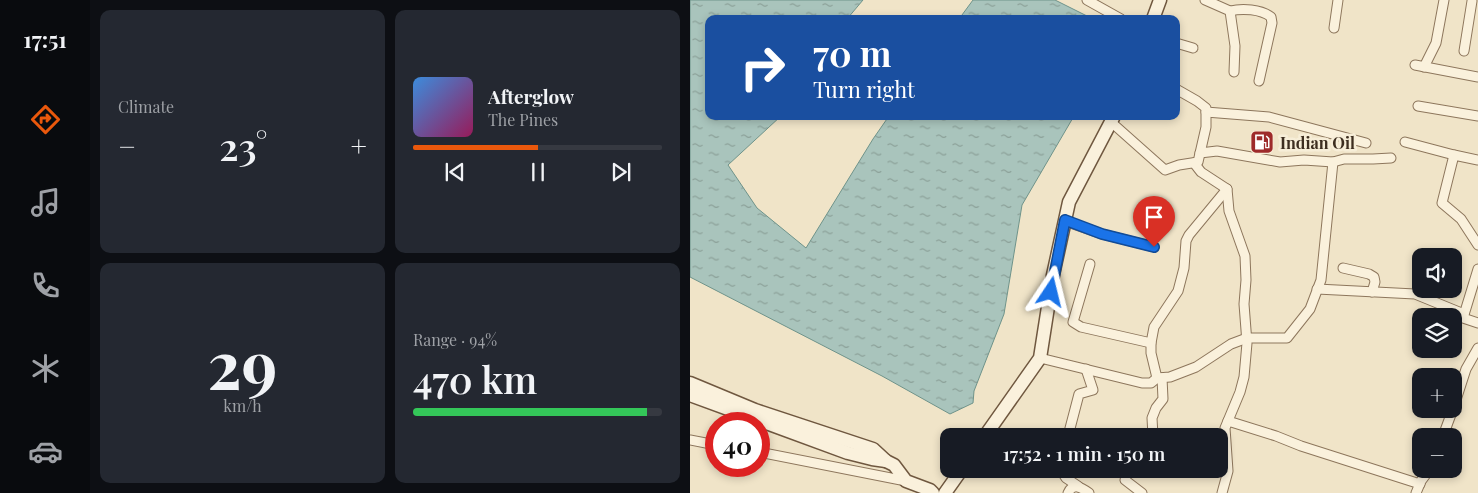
<!DOCTYPE html>
<html lang="en">
<head>
<meta charset="utf-8">
<style>
	:root { --surface:#171b24; --page:#242831; --text:#f1f3f6; --muted:#9ea1a6; --line:#363941; --accent:#ea580c }
	body { margin:0; font-family:"Playfair Display",serif; background:var(--page); color:var(--text); height:100vh; display:flex; flex-direction:column; font-size:19px; white-space:nowrap }
	* { box-sizing:border-box; margin:0 }
	p { font-size:16px; color:var(--muted) }
	.icon { flex:none; width:28px; height:28px; fill:none; stroke:currentColor; stroke-width:2; stroke-linecap:round; stroke-linejoin:round }
	.map { position:relative; flex:1; overflow:hidden }
	.panel { display:flex; flex-direction:column; gap:10px; padding:10px; background:#0d0f14; width:600px }
	.panel>* { flex:none }
	.top-card { position:absolute; left:15px; top:15px; width:475px; height:105px; border-radius:10px; box-shadow:0 2px 8px #0003; background:#1a4fa0; color:#fff; overflow:hidden }
	.buttons { position:absolute; left:722px; top:248px; display:grid; gap:10px }
	.buttons a { display:grid; place-items:center; width:50px; height:50px; border-radius:10px; background:var(--surface); box-shadow:0 2px 8px #0003; font-size:25px }
	.speed { position:absolute; left:15px; top:412px; display:flex; gap:10px; font-size:25px; font-weight:700; text-align:center }
	.speed>* { display:grid; place-content:center; width:65px; height:65px; border-radius:50%; background:var(--surface); box-shadow:0 2px 8px #0003; line-height:1 }
	.speed .limit { border:8px solid #d22; background:#fff; color:#111 }
	.pin { position:absolute; display:grid; place-items:center; width:42px; height:42px; color:#fff; margin:-51px -21px; border-radius:50% 50% 50% 0; rotate:-45deg; box-shadow:0 0 5px #0007 }
	.pin .icon { rotate:45deg }
	.me { position:absolute; width:55px; margin:-28px; rotate:10deg; stroke-linejoin:round; filter:drop-shadow(0 0 4px #0008) }
	.turn { display:flex; align-items:center; gap:18px; height:105px; padding:0 25px; font-size:22px }
	.turn .icon { width:65px; height:65px; stroke-width:2.5 }
	.turn b { display:block; font-size:35px; line-height:42px }
	.big { font-size:38px; font-weight:600; line-height:1.1 }
	.panel .widget { flex:1; display:flex; flex-direction:column; justify-content:center; gap:8px; min-width:0; padding:0 18px; border-radius:10px; background:var(--page) }
	.panel .dial { align-items:center; gap:0 }
	.dial b { font-size:65px; line-height:1 }
	.song { display:flex; align-items:center; gap:15px }
	.cover { width:60px; height:60px; border-radius:8px; background:linear-gradient(135deg,hsl(210 70% 55%),hsl(330 70% 35%)) }
	.played { height:5px; border-radius:2px; background:linear-gradient(90deg,var(--accent) 50%,var(--line) 50%) }
	.keys { display:flex; justify-content:space-around; direction:ltr }
	.heat { display:flex; justify-content:space-between; align-items:center; font-size:28px; direction:ltr }
	.charge { height:8px; border-radius:4px; background:linear-gradient(90deg,#34c759 94%,var(--line) 0) }
	.panel .tiles { flex:1; display:grid; gap:10px; grid-template-columns:repeat(2,1fr) }
	.trip { position:absolute; left:250px; top:428px; width:288px; height:50px; border-radius:10px; background:var(--surface); box-shadow:0 2px 8px #0003; font-weight:600; line-height:50px; text-align:center }
	main { display:flex; flex:1; min-height:0 }
	.tab-bar { display:flex; flex-direction:column; width:90px; justify-content:space-around; align-items:center; background:#090b0e; color:var(--muted) }
	.tab-bar .icon { width:35px; height:35px }
	.tab-bar .active { color:var(--accent) }
	.tab-bar b { font-size:22px; color:var(--text) }
	.map>svg:first-child { display:block }
	.water { fill:url(#water-ripples); stroke:#6f938a }
	.lines { fill:none; stroke-linecap:round; stroke-linejoin:round }
	.street-casing { stroke:#8d765c; stroke-width:11 }
	.secondary-casing { stroke:#6f573f; stroke-width:15 }
	.street { stroke:#faf1dc; stroke-width:9 }
	.secondary { stroke:#faf1dc; stroke-width:12 }
	.route-casing { stroke:#114b97; stroke-width:12 }
	.route { stroke:#1a73e8; stroke-width:9 }
	.labels { text-anchor:middle; dominant-baseline:central; stroke-width:5; stroke-linejoin:round; paint-order:stroke }
	.poi-label { font-size:16px; font-weight:bold; fill:#3d2e20; stroke:#f7eed8; text-anchor:start }
</style>
</head>
<body>
<main>
<nav class="tab-bar">
<b>17:51</b>
<svg class="icon active" aria-label="directions" viewBox="0 0 24 24"><path d="M12 3l9 9-9 9-9-9zM9 14v-3h6M13 9l2 2-2 2"/></svg>
<svg class="icon" aria-label="music" viewBox="0 0 24 24"><path d="M9 18V5l10-2v13"/><circle cx="6" cy="18" r="3"/><circle cx="16" cy="16" r="3"/></svg>
<svg class="icon" aria-label="phone" viewBox="0 0 24 24"><path d="M5 4h4l2 5-3 2q2 4 5 5l2-3 5 2v4C11 20 4 13 5 4z"/></svg>
<svg class="icon" aria-label="climate" viewBox="0 0 24 24"><path d="M12 3v18M4 7l16 10M4 17L20 7"/></svg>
<svg class="icon" aria-label="car" viewBox="0 0 24 24"><path d="M5 17H2v-5l4-1 3-4h7l3 4 3 1v5h-3M9 17h6M6 11h13"/><circle cx="7" cy="17" r="2"/><circle cx="17" cy="17" r="2"/></svg>
</nav>
<section class="panel">
<div class="tiles">
<div class="widget"><p>Climate</p>
<div class="heat"><a>−</a><b class="big">23°</b><a>+</a></div>
</div>
<div class="widget">
<div class="song"><i class="cover"></i><div><b>Afterglow</b><p>The Pines</p></div></div>
<div class="played"></div>
<div class="keys"><svg class="icon" aria-label="previous" viewBox="0 0 24 24"><path d="M18 5L8 12l10 7zM5 5v14"/></svg><svg class="icon" aria-label="pause" viewBox="0 0 24 24"><path d="M8 5v14M16 5v14"/></svg><svg class="icon" aria-label="next" viewBox="0 0 24 24"><path d="M6 5l10 7-10 7zM19 5v14"/></svg></div>
</div>
<div class="widget dial"><b>29</b><p>km/h</p></div>
<div class="widget"><p>Range · 94%</p><b class="big">470 km</b><div class="charge"></div></div>
</div>
</section>
<div class="map">
<svg width="788" height="493" viewBox="0 0 788 493">
	<defs>
		<pattern id="water-ripples" width="26" height="14" patternUnits="userSpaceOnUse" patternTransform="scale(1.25)"><rect width="26" height="14" fill="#a9c4bc"/><path d="M2 4q2-2 4 0t4 0M15 11q2-2 4 0t4 0" fill="none" stroke="#8ba098"/></pattern>
	</defs>
	<rect width="100%" height="100%" fill="#f0e4c8"/>
	<g class="water">
		<path d="M0,0H173L157,19H19V116H91L38,165L67,208L116,248L183,139L199,116H384L332,205L314,314L284,391L283,403L260,414L192,376L0,277Z"/>
		<path d="M283,0H365L403,19H269Z"/>
	</g>
	<g class="lines">
		<g class="street-casing">
			<g id="street">
				<path d="M397,0L431,19"/>
				<path d="M515,0L540,11L545,46L544,72"/>
				<path d="M540,11C552,8 571,9 581,17L582,23L569,81"/>
				<path d="M644,28L648,0"/>
				<path d="M486,43L503,48"/>
				<path d="M774,51L782,1"/>
				<path d="M725,65L788,77"/>
				<path d="M734,67L746,43L754,0"/>
				<path d="M728,106L788,116"/>
				<path d="M516,112L579,117L676,143"/>
				<path d="M421,122L475,170L489,165L508,162L516,127V108L507,101L486,89"/>
				<path d="M715,142L764,155"/>
				<path d="M510,153L527,151L590,162L614,160L643,162L654,159H683L701,158"/>
				<path d="M788,160L764,155L752,203L771,219L788,245"/>
				<path d="M504,163L511,172L537,189L539,211L555,256L556,280L554,304L557,343L554,377L550,392L535,428L538,471L532,493"/>
				<path d="M537,189L499,235L496,241L494,268L488,291L464,327L461,343V353L467,378L480,377L506,367L541,344L557,338H597L620,309L631,280L643,162"/>
				<path d="M375,221L412,234L464,247"/>
				<path d="M400,264L383,322L391,327L461,343"/>
				<path d="M653,268L679,274L684,277L685,282L682,292"/>
				<path d="M788,269L773,318L788,323"/>
				<path d="M627,289L725,294L774,314"/>
				<path d="M350,358L452,383H461L467,378"/>
				<path d="M764,406L776,369L788,348"/>
				<path d="M538,421L586,436L611,446L730,484"/>
				<path d="M378,436L389,394L403,390L396,369"/>
				<path d="M463,436L462,418L466,408L473,399L472,378"/>
				<path d="M753,436L763,409"/>
				<path d="M0,440L26,445"/>
				<path d="M69,452L216,481"/>
				<path d="M370,469L376,478L388,486"/>
				<path d="M435,480L452,493"/>
				<path d="M378,493C383,482 392,488 399,493"/>
				<path d="M726,493L731,481L740,469"/>
			</g>
		</g>
		<g class="secondary-casing">
			<g id="secondary">
				<path d="M463,19L470,0"/>
				<path d="M0,383L65,410L183,449L196,461L204,465L216,481L240,490L243,493"/>
				<path d="M0,395L158,453L182,459L196,461"/>
				<path d="M295,436L350,358L363,275L379,202L424,116"/>
				<path d="M255,493L272,469"/>
			</g>
		</g>
		<use href="#street" class="street"/>
		<use href="#secondary" class="secondary"/>
	</g>
	<g class="lines">
		<g class="route-casing">
			<path id="route" d="M361,292L375,220L412,234L464,247"/>
		</g>
		<use href="#route" class="route"/>
	</g>
	<defs>
		<g id="fuel-square" transform="scale(1.25)"><rect x="-9" y="-9" width="18" height="18" rx="4" fill="#9e2a2b" stroke="#f7eed8"/><path d="M-5.5-6h7V0h2V4h1.3V-2.5L3-4.5l.8-.8L6-3V5H2.5V1h-1V6h-7ZM-4.2-4.7v3.2H.2V-4.7Z" fill="#fff"/></g>
	</defs>
	<g fill-rule="evenodd">
		<use href="#fuel-square" x="572" y="142"/>
	</g>
	<g class="labels">
		<g class="poi-label">
			<text x="590" y="142">Indian Oil</text>
		</g>
	</g>
</svg>
<div class="buttons">
<a><svg class="icon" aria-label="sound" viewBox="0 0 24 24"><path d="M4 9h4l5-4v14l-5-4H4zM17 9q2 3 0 6"/></svg></a>
<a><svg class="icon" aria-label="layers" viewBox="0 0 24 24"><path d="M12 4l9 5-9 5-9-5zM3 14l9 5 9-5"/></svg></a>
<a>+</a>
<a>−</a>
</div>
<div class="speed"><div class="limit">40</div></div>
<div class="pin" style="left:464px;top:247px;background:#d93025"><svg class="icon" aria-label="arrive" viewBox="0 0 24 24"><path d="M6 21V4h12l-3 4 3 4H6"/></svg></div>
<svg class="me" style="left:361px;top:292px" viewBox="-20 -20 40 40"><path d="M0-17L14 15 0 8-14 15z" fill="#1a73e8" stroke="#fff" stroke-width="4"/></svg>
<div class="trip">17:52 · 1 min · 150 m</div>
<div class="top-card">
<div class="turn"><svg class="icon" aria-label="right" viewBox="0 0 24 24"><path d="M7 20v-9h11M14 6l5 5-5 5"/></svg><div><b>70 m</b>Turn right</div></div>
</div>
</div>
</main>
</body>
</html>
